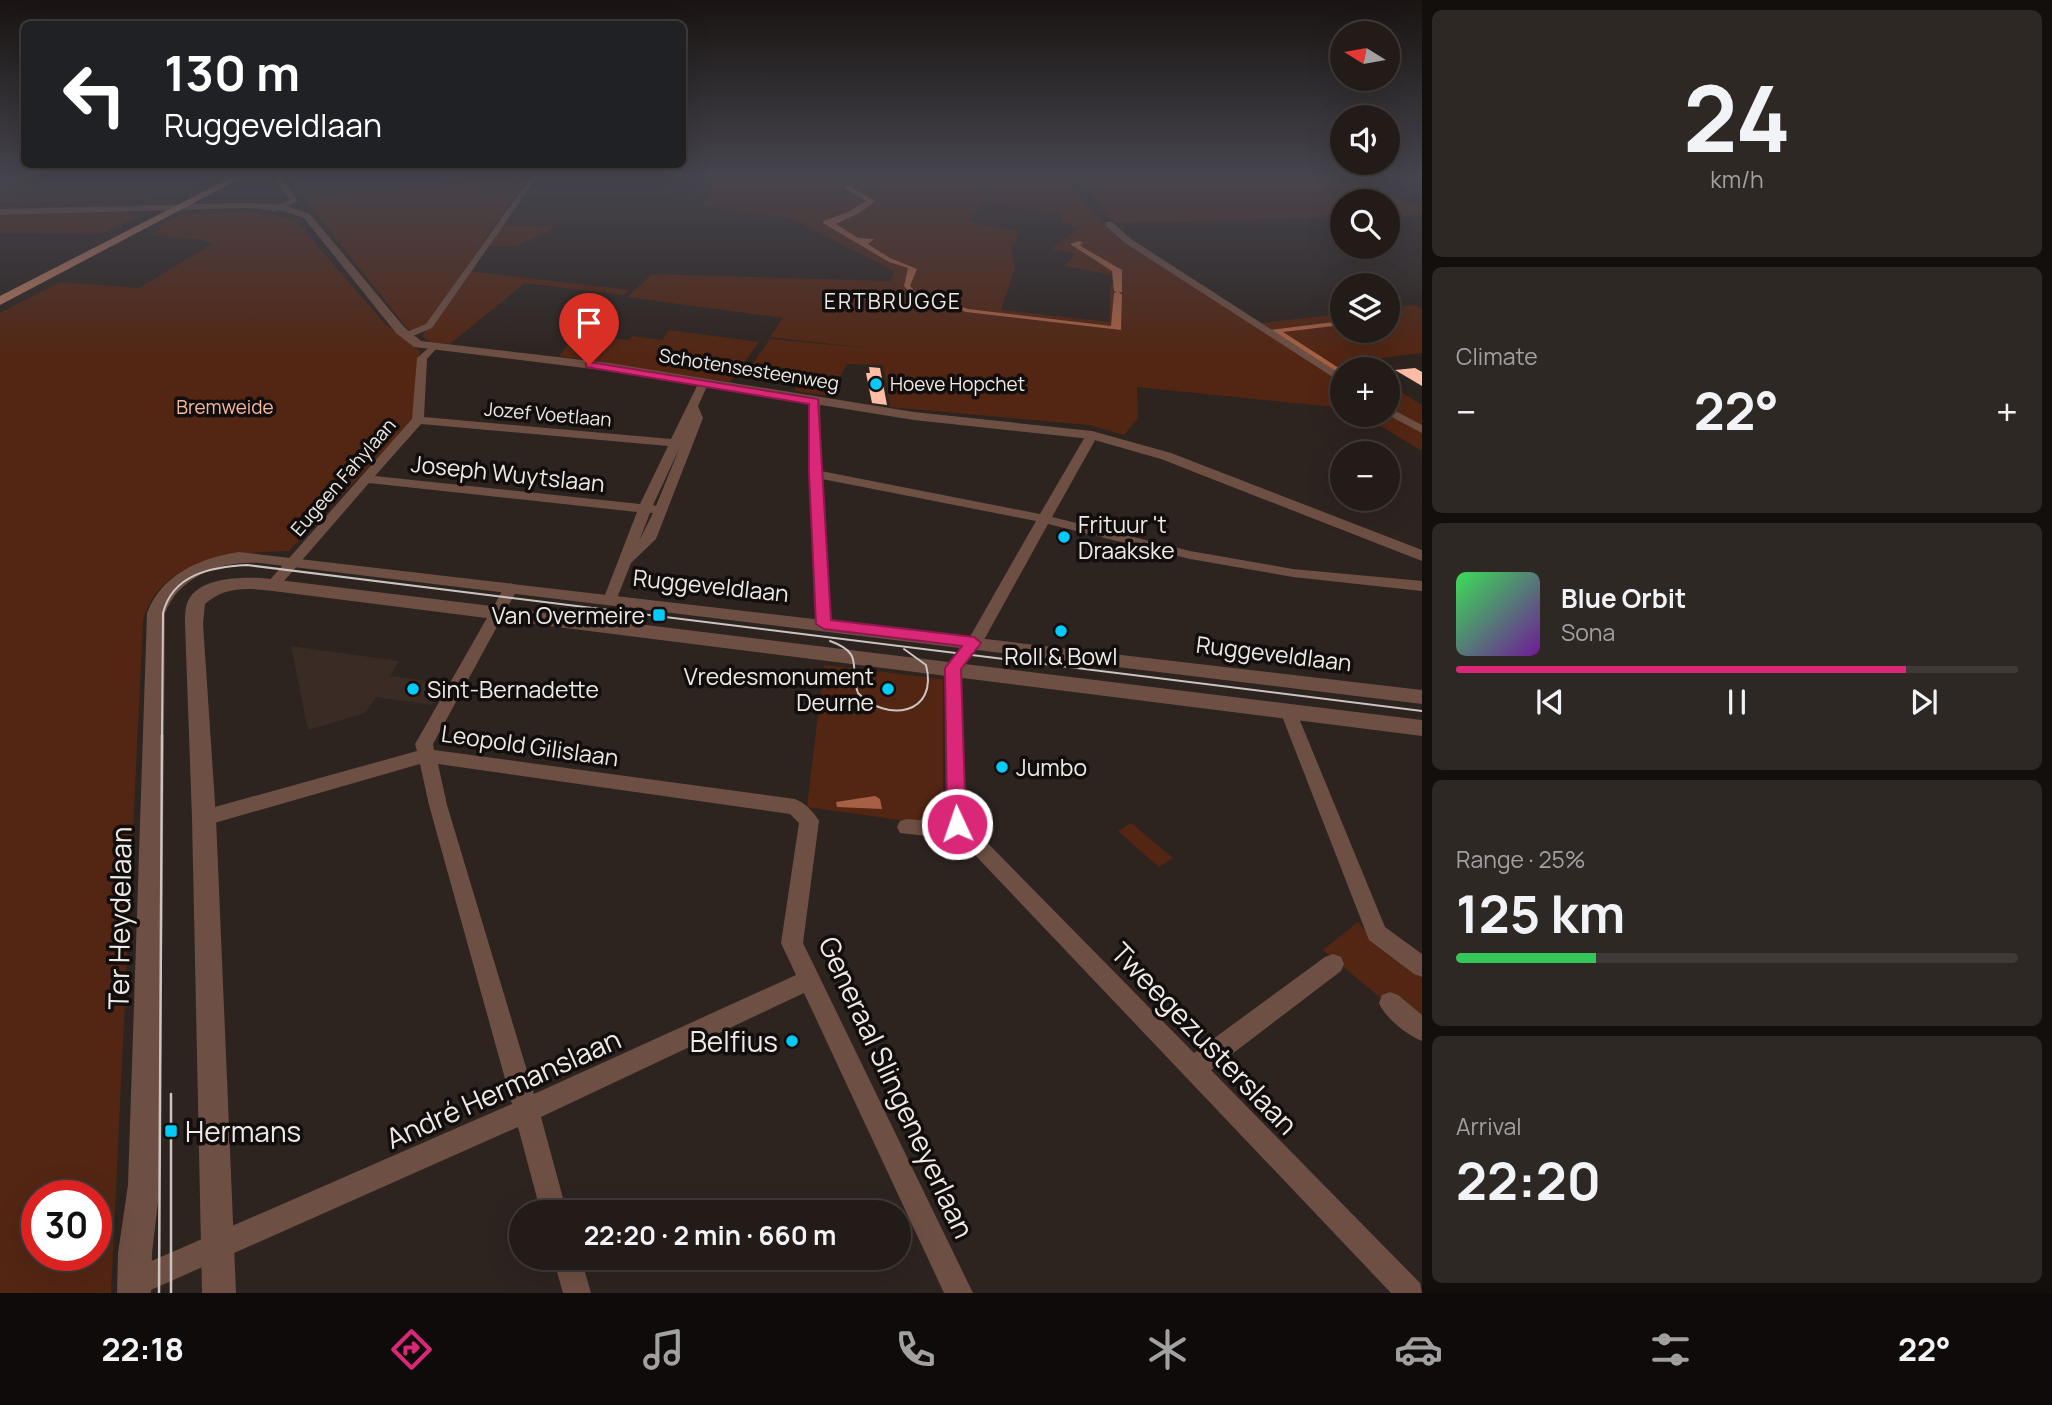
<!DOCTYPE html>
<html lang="en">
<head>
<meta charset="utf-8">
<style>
	:root { --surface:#221b18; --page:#2e2825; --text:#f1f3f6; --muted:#a2a1a2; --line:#3f3937; --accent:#db2777 }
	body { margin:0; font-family:Manrope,sans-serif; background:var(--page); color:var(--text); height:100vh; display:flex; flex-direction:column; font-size:26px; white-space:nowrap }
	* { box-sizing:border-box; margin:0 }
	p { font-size:23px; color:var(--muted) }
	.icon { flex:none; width:38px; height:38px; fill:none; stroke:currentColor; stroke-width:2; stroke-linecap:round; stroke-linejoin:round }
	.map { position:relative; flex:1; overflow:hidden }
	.drawer { display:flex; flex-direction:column; gap:10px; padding:10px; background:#130f0d; width:630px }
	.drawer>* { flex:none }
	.top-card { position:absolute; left:21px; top:21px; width:665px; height:147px; border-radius:10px; box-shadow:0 7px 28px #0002,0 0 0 2px var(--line); background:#202124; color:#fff; overflow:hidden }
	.needle { width:46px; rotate:281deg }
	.controls { position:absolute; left:1330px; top:21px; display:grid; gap:14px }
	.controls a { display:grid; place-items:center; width:70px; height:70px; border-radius:50%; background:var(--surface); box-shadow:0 7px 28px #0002,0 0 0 2px var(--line); font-size:35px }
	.speed { position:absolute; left:21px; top:1180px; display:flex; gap:14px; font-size:35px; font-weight:700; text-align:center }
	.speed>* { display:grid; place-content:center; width:91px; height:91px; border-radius:50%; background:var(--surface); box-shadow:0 7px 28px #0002,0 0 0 2px var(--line); line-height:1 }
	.speed .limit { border:10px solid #d22; background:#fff; color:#111 }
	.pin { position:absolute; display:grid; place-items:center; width:60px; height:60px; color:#fff; margin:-72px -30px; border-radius:50% 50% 50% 0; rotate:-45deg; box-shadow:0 0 7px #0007 }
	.pin .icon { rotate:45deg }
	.me { position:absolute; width:77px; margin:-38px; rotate:357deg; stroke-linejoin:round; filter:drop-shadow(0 0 5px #0008) }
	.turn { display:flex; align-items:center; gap:24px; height:147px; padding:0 28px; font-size:32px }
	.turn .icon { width:91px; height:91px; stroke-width:2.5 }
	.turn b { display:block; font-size:49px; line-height:60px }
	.big { font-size:52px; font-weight:700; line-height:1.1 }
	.drawer .widget { flex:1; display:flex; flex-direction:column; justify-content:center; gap:10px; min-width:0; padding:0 24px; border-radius:10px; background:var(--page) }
	.drawer .dial { align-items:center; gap:0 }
	.dial b { font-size:91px; line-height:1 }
	.song { display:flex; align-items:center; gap:21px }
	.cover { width:84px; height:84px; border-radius:10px; background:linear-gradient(135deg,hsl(130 70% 55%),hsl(280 70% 35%)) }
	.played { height:7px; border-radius:4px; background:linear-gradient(90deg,var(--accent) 80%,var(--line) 80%) }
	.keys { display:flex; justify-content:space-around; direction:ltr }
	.heat { display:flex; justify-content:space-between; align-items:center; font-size:38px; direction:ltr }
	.charge { height:10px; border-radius:5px; background:linear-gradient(90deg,#34c759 25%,var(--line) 0) }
	.trip { position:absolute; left:509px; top:1200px; width:402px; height:70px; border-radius:35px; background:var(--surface); box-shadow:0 7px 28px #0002,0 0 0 2px var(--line); font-weight:700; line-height:70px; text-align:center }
	.tab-bar { display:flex; height:112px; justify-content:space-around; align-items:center; background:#0e0b0a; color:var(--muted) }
	.tab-bar .icon { width:49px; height:49px }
	.tab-bar .active { color:var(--accent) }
	.tab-bar b { font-size:32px; color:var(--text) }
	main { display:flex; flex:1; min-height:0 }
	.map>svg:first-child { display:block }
	.built { fill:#3a2b25 }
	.green { fill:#532613; fill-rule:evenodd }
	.water { fill:#a86044 }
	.building { fill:#febea5 }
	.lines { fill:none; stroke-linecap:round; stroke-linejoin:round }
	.minor { fill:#6e4f43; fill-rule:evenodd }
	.tertiary { fill:#6e4f43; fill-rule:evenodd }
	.primary { fill:#b4765e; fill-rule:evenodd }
	.tram-far1 { stroke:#cbc5c1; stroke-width:2 }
	.tram { stroke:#cbc5c1; stroke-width:2.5 }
	.route { fill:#db2777; stroke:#8e194d; stroke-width:2 }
	.poi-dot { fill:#00cbf9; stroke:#120e0d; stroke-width:2.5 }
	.labels { text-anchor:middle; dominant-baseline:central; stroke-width:7; stroke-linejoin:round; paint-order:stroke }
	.far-street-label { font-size:19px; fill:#f0eae7; stroke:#120e0d }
	.far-poi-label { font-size:19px; fill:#f0eae7; stroke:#120e0d; text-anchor:start }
	.far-park-label { font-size:19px; fill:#f7b9a1; stroke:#120e0d }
	.far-neighbourhood-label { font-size:21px; letter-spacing:2px; fill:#f0eae7; stroke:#120e0d }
	.street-label { font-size:23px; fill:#f0eae7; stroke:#120e0d }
	.poi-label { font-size:23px; fill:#f0eae7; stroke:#120e0d; text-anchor:start }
	.near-street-label { font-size:28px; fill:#f0eae7; stroke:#120e0d }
	.near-poi-label { font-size:28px; fill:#f0eae7; stroke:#120e0d; text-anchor:end }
</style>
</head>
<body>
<main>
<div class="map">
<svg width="1422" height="1293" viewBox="0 0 1422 1293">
	<rect width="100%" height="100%" fill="#2d2420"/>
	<g class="built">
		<path d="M0,177H215L186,190L147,200L0,202Z"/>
		<path d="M290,177H507L307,197Z"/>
		<path d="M291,646L399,661L390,676L444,683L432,705L376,697L365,713L308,730Z"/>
	</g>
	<g class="green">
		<path d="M527,177L426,327L410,332L304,198Z"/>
		<path d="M676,177H1064L1102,222L1120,237L1253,324L1342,314V331H1388V308L1414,305L1422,309V353L1351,362L1362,369H1342V408L1137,387L1138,418L1124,435L1089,425L890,407L883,365L847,364L829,396L794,391L805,375L771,370L765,376L746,373L770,339L867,348L770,337L783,318L627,297L652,274L891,281L894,271L792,219L703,205L713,182L712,179ZM984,202L1061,213L1062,223L1079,228L1051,249L1075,254L1064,266L1123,277L1110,286V322L1001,310L1015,268L1011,248L1017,239L1018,231L969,222Z"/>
		<path d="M1074,177H1348L1422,209V215L1388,216V201H1342V217L1116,223Z"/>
		<path d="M250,212L276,215L297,222L385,324L420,351L418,415L289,551C234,552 160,558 143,621L111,1293H0V313L60,282L139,288L212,244L202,240L150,235L163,228L156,227L182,214ZM37,1195H96V1255H37Z"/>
		<path d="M120,213L139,215L106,232L95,234L0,233V214Z"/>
		<path d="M500,225L558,226L517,246H485Z"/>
		<path d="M467,271L629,290L624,295L525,283L450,344L430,342L422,336Z"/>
		<path d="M669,330L759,342L730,382L559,356L576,334L629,340L632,336L662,340Z"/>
		<path d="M1388,384L1422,405V451L1362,415H1388Z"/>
		<path d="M824,665L943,679V826L807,807Z"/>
		<path d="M1131,823L1173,858L1159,867L1118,831Z"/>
		<path d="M1358,922L1371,937L1422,978V1023L1382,999L1323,950Z"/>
	</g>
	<g class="water">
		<path d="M846,186H853L854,189L874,200V202L861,212L836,224L858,238L874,239L868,244L890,258L917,269L910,286L915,291L968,309L1111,326L1114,293L1117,292L1114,291L1112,271L1070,244L1079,241L1084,243L1080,244L1082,247L1122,270V292H1119L1122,295L1121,330L966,312L911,294L904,286L908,268L889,262L823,223V221L848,212L866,201L846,189Z"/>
		<path d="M1342,321V325L1283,332L1342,370V377L1270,330Z"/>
		<path d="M875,796L880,799L882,809L837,807L836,802Z"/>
	</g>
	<g class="building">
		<path d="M869,367L880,368L887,405L872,403L866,373H870Z"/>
		<path d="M1415,368L1422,372V386L1395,370Z"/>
	</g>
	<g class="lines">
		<g class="minor">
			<path d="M273,177H280L298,201L273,212L270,208L290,200Z"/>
			<path d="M531,177H537L432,328L408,338H402V334L426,324Z"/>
			<path d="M1106,222H1112L1131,239L1342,375V383L1125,243L1106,226Z"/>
			<path d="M432,345L437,348L427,359L424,417L671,439L698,384L707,382L708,384L698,406L703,418L656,539L631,563L615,603L610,605L603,600L637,512L369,483L278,588H268L266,585L268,582L412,419L417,358ZM421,424L668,446L640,504L375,476ZM680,447L656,506L653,505ZM650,513H653L639,541Z"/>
			<path d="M814,399L820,402L821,471L1040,514L1086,435L1092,431L1098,435L1052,517L1190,551L1293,569L1422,581V591L1293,577L1190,559L1048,524L985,638L961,669L966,821L1194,1053L1325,957L1333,954L1341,957L1344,964L1341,971L1211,1070L1420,1283L1422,1293H1391L955,834L945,838L900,833L897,827L900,821L907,819L943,822L947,820L945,668L971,635L1036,521L822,479L832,624L824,629L819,628L816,624L809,474L808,402Z"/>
			<path d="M1388,407L1422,425V433L1388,415Z"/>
			<path d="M511,583L518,588L433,744L434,750L795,799C805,803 814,812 819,821L803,943L973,1293H944L804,993L541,1117L567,1213H541L518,1127L144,1293H124L120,1283L124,1273L512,1104L429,805L420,764L204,826L197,823L194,818L197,813L204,810L417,751L415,744L418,739L504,588ZM438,764L790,814L799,823L781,943L796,975L534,1094L447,805Z"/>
			<path d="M1288,705L1294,707L1296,711L1385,927L1422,954V977L1414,974L1369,940L1280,711L1282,707Z"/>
			<path d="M1390,992L1398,995L1422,1015V1041C1407,1035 1385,1018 1379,1003L1382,995Z"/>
			<path d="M553,1258H581L591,1293H563Z"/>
		</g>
		<g class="tertiary">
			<path d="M247,203L284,205L310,214L404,327L421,341L609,363L914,412L1092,431L1171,453L1422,550V561L1161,459L1091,439L914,420L609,371L414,347L396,333L304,218L283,211L247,208L0,215V209Z"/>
			<path d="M239,552L1422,690V704L260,563C222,560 179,576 165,613L160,1185L152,1253L151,1293H117L118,1253L128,1185L147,613C162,574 200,558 239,552Z"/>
			<path d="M262,578L1422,720V736L273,591C248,588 225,586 205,604L203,624L216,818L236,1293H202L192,818L185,624C185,617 185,607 188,601C199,577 241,577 262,578Z"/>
		</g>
		<path class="primary" d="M232,177H243L0,305V296Z"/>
		<g class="tram-far1">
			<path d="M830,641C866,654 848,667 858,693C886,723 939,715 926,665L904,649"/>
			<path d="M162,737L163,613C173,574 211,567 247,565L1422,711"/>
		</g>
		<g class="tram">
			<path d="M171,1094V1293"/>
			<path d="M159,1293L162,735"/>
		</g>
	</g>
	<linearGradient id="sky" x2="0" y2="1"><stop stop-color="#191412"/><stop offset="0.49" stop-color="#46454e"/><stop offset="1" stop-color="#46454e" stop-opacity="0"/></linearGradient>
	<rect width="1422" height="358" fill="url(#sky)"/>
	<path class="route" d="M589,362L818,399L831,620L974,637L981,643L961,669L966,824L964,830L957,832L950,830L947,824L945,668L962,646L824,629L816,624L809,474V404L586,367V363Z"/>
	<g class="poi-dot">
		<circle cx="876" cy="384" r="7"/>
		<circle cx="1064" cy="537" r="7"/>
		<rect x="652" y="608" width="14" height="14" rx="3.5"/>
		<circle cx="1061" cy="631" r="7"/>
		<circle cx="413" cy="689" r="7"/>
		<circle cx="888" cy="689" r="7"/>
		<circle cx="1002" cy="767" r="7"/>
		<circle cx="792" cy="1041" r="7"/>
		<rect x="164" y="1124" width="14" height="14" rx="3.5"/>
	</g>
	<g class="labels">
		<g class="far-street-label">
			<text transform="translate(749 369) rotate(9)">Schotensesteenweg</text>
			<text transform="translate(548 414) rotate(5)">Jozef Voetlaan</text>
			<text transform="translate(343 477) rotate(-49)">Eugeen Fahylaan</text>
		</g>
		<g class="far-poi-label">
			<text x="890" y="384">Hoeve Hopchet</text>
		</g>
		<g class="far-park-label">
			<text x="225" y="407">Bremweide</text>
		</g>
		<g class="far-neighbourhood-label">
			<text x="893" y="301">ERTBRUGGE</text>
		</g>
		<g class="street-label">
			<text transform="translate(508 473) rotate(6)">Joseph Wuytslaan</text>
			<text transform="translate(711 585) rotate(6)">Ruggeveldlaan</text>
			<text transform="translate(1274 653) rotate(7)">Ruggeveldlaan</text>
			<text transform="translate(530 745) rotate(8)">Leopold Gilislaan</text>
		</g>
		<g class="poi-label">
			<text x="1078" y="524">Frituur 't<tspan x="1078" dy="26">Draakske</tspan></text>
			<text x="645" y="615" text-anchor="end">Van Overmeire</text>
			<text x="1061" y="656" text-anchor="middle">Roll &amp; Bowl</text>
			<text x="874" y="676" text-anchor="end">Vredesmonument<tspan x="874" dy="26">Deurne</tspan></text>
			<text x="427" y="689">Sint-Bernadette</text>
			<text x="1016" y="767">Jumbo</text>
		</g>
		<g class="near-street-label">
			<text transform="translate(119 918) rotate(-89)">Ter Heydelaan</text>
			<text transform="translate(1205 1038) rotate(46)">Tweegezusterslaan</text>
			<text transform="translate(897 1087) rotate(65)">Generaal Slingeneyerlaan</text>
			<text transform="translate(503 1088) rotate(-24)">André Hermanslaan</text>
		</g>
		<g class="near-poi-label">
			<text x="778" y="1041">Belfius</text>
			<text x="185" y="1131" text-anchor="start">Hermans</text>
		</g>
	</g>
</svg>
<div class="controls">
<a><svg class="needle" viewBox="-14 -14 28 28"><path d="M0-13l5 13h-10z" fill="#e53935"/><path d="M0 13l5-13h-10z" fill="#a2a1a2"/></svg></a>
<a><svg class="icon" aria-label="sound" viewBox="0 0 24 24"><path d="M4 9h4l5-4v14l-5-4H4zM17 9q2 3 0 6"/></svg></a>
<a><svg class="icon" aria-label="search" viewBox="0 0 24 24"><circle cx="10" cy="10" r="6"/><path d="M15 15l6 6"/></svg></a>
<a><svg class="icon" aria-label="layers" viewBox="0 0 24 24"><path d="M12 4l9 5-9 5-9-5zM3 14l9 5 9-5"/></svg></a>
<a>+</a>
<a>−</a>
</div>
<div class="speed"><div class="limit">30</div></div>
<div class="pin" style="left:589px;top:365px;background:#d93025"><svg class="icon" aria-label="arrive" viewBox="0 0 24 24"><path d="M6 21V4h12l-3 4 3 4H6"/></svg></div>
<svg class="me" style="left:957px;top:824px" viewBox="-20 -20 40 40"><circle r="17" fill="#db2777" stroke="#fff" stroke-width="3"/><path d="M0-11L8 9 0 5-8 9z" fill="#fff"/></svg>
<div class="trip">22:20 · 2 min · 660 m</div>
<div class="top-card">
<div class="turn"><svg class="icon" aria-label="left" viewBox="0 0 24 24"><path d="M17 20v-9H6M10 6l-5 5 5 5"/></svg><div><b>130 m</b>Ruggeveldlaan</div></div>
</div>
</div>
<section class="drawer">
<div class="widget dial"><b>24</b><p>km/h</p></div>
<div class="widget"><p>Climate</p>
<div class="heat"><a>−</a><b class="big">22°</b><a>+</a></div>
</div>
<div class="widget">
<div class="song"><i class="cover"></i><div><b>Blue Orbit</b><p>Sona</p></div></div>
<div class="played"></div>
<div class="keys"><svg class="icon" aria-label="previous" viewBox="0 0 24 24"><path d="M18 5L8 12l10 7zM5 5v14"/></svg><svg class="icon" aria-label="pause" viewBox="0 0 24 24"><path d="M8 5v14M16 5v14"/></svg><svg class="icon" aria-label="next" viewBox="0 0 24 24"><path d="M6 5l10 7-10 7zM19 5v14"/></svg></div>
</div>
<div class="widget"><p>Range · 25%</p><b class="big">125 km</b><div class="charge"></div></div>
<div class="widget"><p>Arrival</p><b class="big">22:20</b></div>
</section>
</main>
<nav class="tab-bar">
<b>22:18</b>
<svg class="icon active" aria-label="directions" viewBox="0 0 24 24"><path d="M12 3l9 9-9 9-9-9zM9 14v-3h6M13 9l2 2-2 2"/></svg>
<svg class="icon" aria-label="music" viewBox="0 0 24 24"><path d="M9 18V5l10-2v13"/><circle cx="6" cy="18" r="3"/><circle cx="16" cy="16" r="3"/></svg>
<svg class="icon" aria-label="phone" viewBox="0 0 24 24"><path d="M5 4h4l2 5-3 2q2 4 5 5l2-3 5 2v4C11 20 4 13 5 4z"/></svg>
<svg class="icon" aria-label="climate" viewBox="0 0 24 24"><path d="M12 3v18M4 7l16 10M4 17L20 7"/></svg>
<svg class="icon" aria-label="car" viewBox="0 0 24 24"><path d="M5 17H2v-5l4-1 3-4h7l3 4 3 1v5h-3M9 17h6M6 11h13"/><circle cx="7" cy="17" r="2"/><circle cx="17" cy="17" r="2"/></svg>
<svg class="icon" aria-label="filters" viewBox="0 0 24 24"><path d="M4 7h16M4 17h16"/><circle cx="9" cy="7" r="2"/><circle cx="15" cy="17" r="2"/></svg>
<b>22°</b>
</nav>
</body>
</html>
